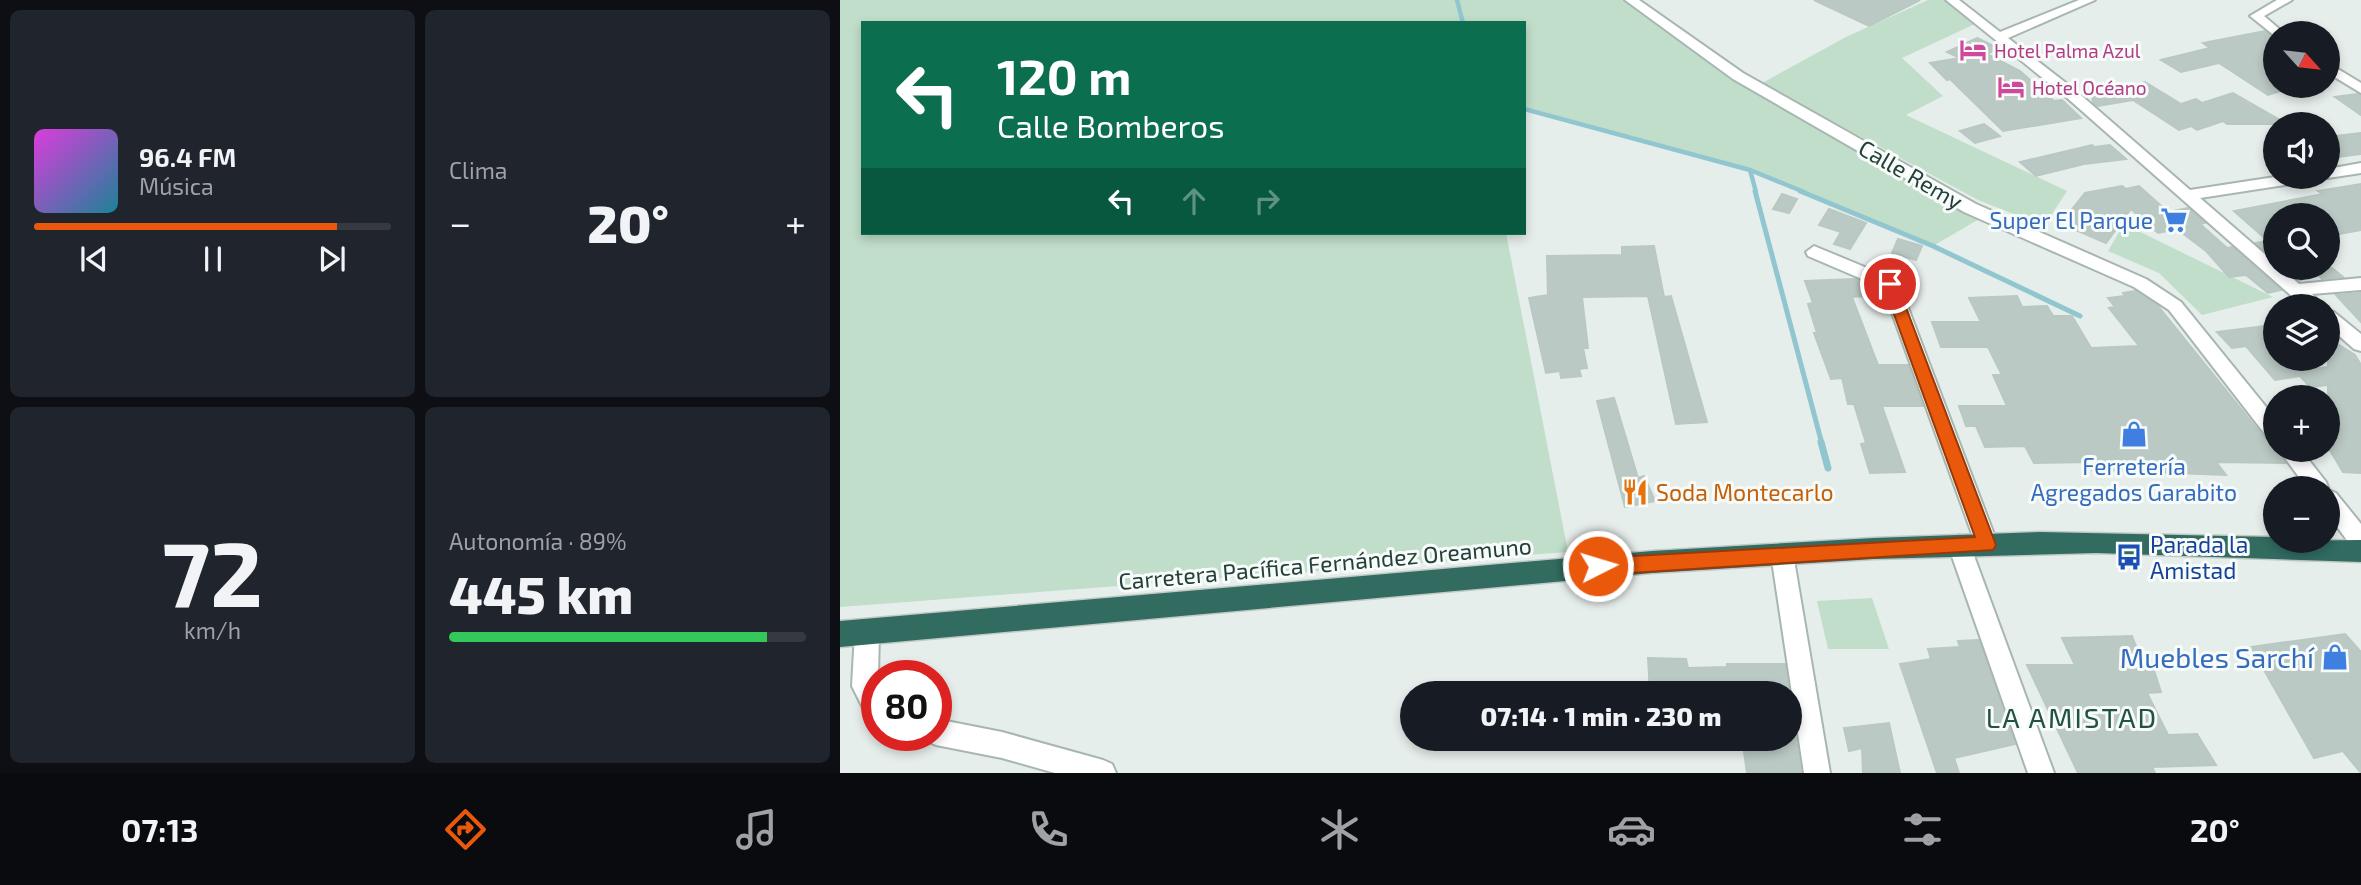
<!DOCTYPE html>
<html lang="es">
<head>
<meta charset="utf-8">
<style>
	:root { --surface:#171b24; --page:#20242c; --text:#f1f3f6; --muted:#9ea1a6; --line:#363941; --accent:#ea580c }
	body { margin:0; font-family:"Exo 2",sans-serif; background:var(--page); color:var(--text); height:100vh; display:flex; flex-direction:column; font-size:26px; white-space:nowrap }
	* { box-sizing:border-box; margin:0 }
	p { font-size:23px; color:var(--muted) }
	.icon { flex:none; width:38px; height:38px; fill:none; stroke:currentColor; stroke-width:2; stroke-linecap:round; stroke-linejoin:round }
	.map { position:relative; flex:1; overflow:hidden }
	.sheet { display:flex; flex-direction:column; gap:10px; padding:10px; background:#0d0f14; width:840px }
	.sheet>* { flex:none }
	.hud { position:absolute; left:21px; top:21px; width:665px; height:214px; border-radius:0px; box-shadow:0 4px 10px #0003; background:#0b6e4f; color:#fff; overflow:hidden }
	.needle { width:46px; rotate:117deg }
	.controls { position:absolute; left:1423px; top:21px; display:grid; gap:14px }
	.controls a { display:grid; place-items:center; width:77px; height:77px; border-radius:50%; background:var(--surface); box-shadow:0 4px 10px #0003; font-size:35px }
	.speed { position:absolute; left:21px; top:660px; display:flex; gap:14px; font-size:35px; font-weight:700; text-align:center }
	.speed>* { display:grid; place-content:center; width:91px; height:91px; border-radius:50%; background:var(--surface); box-shadow:0 4px 10px #0003; line-height:1 }
	.speed .limit { border:10px solid #d22; background:#fff; color:#111 }
	.pin { position:absolute; display:grid; place-items:center; width:60px; height:60px; color:#fff; margin:-30px; border:4px solid #fff; border-radius:50%; box-shadow:0 2px 7px #0007 }
	.me { position:absolute; width:77px; margin:-38px; rotate:85deg; stroke-linejoin:round; filter:drop-shadow(0 0 5px #0008) }
	.turn { display:flex; align-items:center; gap:24px; height:147px; padding:0 21px; font-size:32px }
	.turn .icon { width:91px; height:91px; stroke-width:2.5 }
	.turn b { display:block; font-size:49px; line-height:60px }
	.lanes { display:flex; align-items:center; height:66px; padding:0 21px; background:#0003; justify-content:center; gap:35px; direction:ltr }
	.lanes .off { opacity:.35 }
	.big { font-size:52px; font-weight:800; line-height:1.1 }
	.sheet .widget { flex:1; display:flex; flex-direction:column; justify-content:center; gap:10px; min-width:0; padding:0 24px; border-radius:10px; background:var(--page) }
	.sheet .dial { align-items:center; gap:0 }
	.dial b { font-size:91px; line-height:1 }
	.song { display:flex; align-items:center; gap:21px }
	.cover { width:84px; height:84px; border-radius:10px; background:linear-gradient(135deg,hsl(300 70% 55%),hsl(190 70% 35%)) }
	.played { height:7px; border-radius:4px; background:linear-gradient(90deg,var(--accent) 85%,var(--line) 85%) }
	.keys { display:flex; justify-content:space-around; direction:ltr }
	.heat { display:flex; justify-content:space-between; align-items:center; font-size:38px; direction:ltr }
	.charge { height:10px; border-radius:5px; background:linear-gradient(90deg,#34c759 89%,var(--line) 0) }
	.sheet .tiles { flex:1; display:grid; gap:10px; grid-template-columns:repeat(2,1fr) }
	.trip { position:absolute; left:560px; top:681px; width:402px; height:70px; border-radius:35px; background:var(--surface); box-shadow:0 4px 10px #0003; font-weight:800; line-height:70px; text-align:center }
	.menu { display:flex; height:112px; justify-content:space-around; align-items:center; background:#090b0e; color:var(--muted) }
	.menu .icon { width:49px; height:49px }
	.menu .active { color:var(--accent) }
	.menu b { font-size:32px; color:var(--text) }
	main { display:flex; flex:1; min-height:0 }
	.map>svg:first-child { display:block }
	.green { fill:#c0dec9 }
	.lines { fill:none; stroke-linecap:round; stroke-linejoin:round }
	.stream-far2 { stroke:#91c6d0; stroke-width:4.5 }
	.stream-far1 { stroke:#91c6d0; stroke-width:5 }
	.stream { stroke:#91c6d0; stroke-width:7 }
	.building { fill:#bbc9c4; stroke:#b9c8c2; stroke-width:2 }
	.street-casing { stroke:#a8b6b2; stroke-width:4 }
	.highway-casing { stroke:#c2cac8; stroke-width:3 }
	.street { fill:#fff; fill-rule:evenodd }
	.highway { fill:#326b60; fill-rule:evenodd }
	.route { fill:#ea580c; stroke:#983908; stroke-width:2 }
	.labels { text-anchor:middle; dominant-baseline:central; stroke-width:6; stroke-linejoin:round; paint-order:stroke }
	.far-hotel-label { font-size:19px; fill:#b23c85; stroke:#f7fbf9; text-anchor:start }
	.street-label { font-size:23px; fill:#254039; stroke:#f7fbf9 }
	.shop-label { font-size:23px; fill:#366cbe; stroke:#f7fbf9; text-anchor:end }
	.food-label { font-size:23px; fill:#c56008; stroke:#f7fbf9; text-anchor:start }
	.transit-label { font-size:23px; fill:#164399; stroke:#f7fbf9; text-anchor:start }
	.near-shop-label { font-size:28px; fill:#366cbe; stroke:#f7fbf9; text-anchor:end }
	.near-neighbourhood-label { font-size:28px; letter-spacing:2px; fill:#225246; stroke:#f7fbf9 }
</style>
</head>
<body>
<main>
<section class="sheet">
<div class="tiles">
<div class="widget">
<div class="song"><i class="cover"></i><div><b>96.4 FM</b><p>Música</p></div></div>
<div class="played"></div>
<div class="keys"><svg class="icon" aria-label="previous" viewBox="0 0 24 24"><path d="M18 5L8 12l10 7zM5 5v14"/></svg><svg class="icon" aria-label="pause" viewBox="0 0 24 24"><path d="M8 5v14M16 5v14"/></svg><svg class="icon" aria-label="next" viewBox="0 0 24 24"><path d="M6 5l10 7-10 7zM19 5v14"/></svg></div>
</div>
<div class="widget"><p>Clima</p>
<div class="heat"><a>−</a><b class="big">20°</b><a>+</a></div>
</div>
<div class="widget dial"><b>72</b><p>km/h</p></div>
<div class="widget"><p>Autonomía · 89%</p><b class="big">445 km</b><div class="charge"></div></div>
</div>
</section>
<div class="map">
<svg width="1521" height="773" viewBox="0 0 1521 773">
	<rect width="100%" height="100%" fill="#e6eeeb"/>
	<g class="green">
		<path d="M0,0H793L894,73L1146,215L1093,246L910,170L684,109V23H23V233H666L728,552L0,607Z"/>
		<path d="M1088,0H1108L1137,23L1062,58L1103,96L1066,115L1227,191L1204,226L1138,200L922,83L1006,37Z"/>
		<path d="M1284,224L1433,297L1362,315L1319,273L1268,251Z"/>
		<path d="M1032,598L1049,649H988L977,601Z"/>
	</g>
	<g class="lines">
		<g class="stream-far2">
			<path d="M617,0L623,23"/>
			<path d="M684,109L910,170L964,192"/>
			<path d="M910,170L916,192"/>
		</g>
		<g class="stream-far1">
			<path d="M915,191L982,444"/>
			<path d="M960,191L1093,246L1240,316"/>
		</g>
		<path class="stream" d="M981,442L988,468"/>
	</g>
	<g class="building">
		<path d="M974,0H1080L1029,26Z"/>
		<path d="M1425,31L1435,39V86H1455L1428,95L1379,63L1341,72L1321,60L1370,48L1363,43Z"/>
		<path d="M1137,38L1158,48L1147,54L1180,71L1214,101L1222,100L1241,118L1163,131L1110,79L1107,80L1090,63L1120,58L1107,52Z"/>
		<path d="M1305,82L1341,104L1356,99L1362,103L1393,93L1447,124H1387L1383,121L1357,130L1351,126L1339,130L1293,100L1258,106L1253,102L1252,97Z"/>
		<path d="M1517,94L1521,96V115L1495,97Z"/>
		<path d="M1144,124L1160,136L1135,143L1120,131Z"/>
		<path d="M1521,133V154L1488,158V137Z"/>
		<path d="M1252,145L1254,147L1270,145L1286,159L1244,164L1196,176L1180,162Z"/>
		<path d="M1521,184V230L1488,236V215H1435V260L1416,243L1428,241L1394,211L1483,194L1478,191Z"/>
		<path d="M1282,186L1286,189L1299,186L1328,212L1348,208L1365,223L1360,224L1387,248L1392,247L1441,290L1428,293L1406,275L1389,277L1366,251L1337,229L1318,233L1291,209L1266,243L1229,227L1234,221L1226,217L1245,193Z"/>
		<path d="M942,194L957,199L949,213L933,209Z"/>
		<path d="M989,209L1026,223L1010,249L994,244L1001,232L979,225Z"/>
		<path d="M1058,239L1082,246L1076,260L1052,253Z"/>
		<path d="M814,246L824,297L831,296L867,422L836,424L808,296L742,297L748,348H743L747,368L739,369L741,376L721,378L720,371L706,373L689,298L708,295L707,256L782,255V247Z"/>
		<path d="M1445,268H1492L1503,277L1482,279L1474,271L1460,281Z"/>
		<path d="M1015,279L1036,288L1040,295L1012,297L1038,365H1068L1083,406H1042L1065,472L1030,473L1021,444L1026,443L1014,404H1008L1002,378L991,379L974,333H977L968,304L973,303L965,281Z"/>
		<path d="M1295,291L1318,306L1426,440L1435,442V450L1445,463L1376,462L1386,475L1252,470L1248,462L1194,463L1185,446L1145,447L1136,426H1126L1119,406H1167L1153,375H1162L1148,347H1101L1092,322H1141L1129,298L1177,296L1182,307L1207,306L1213,316H1232L1251,348L1299,346L1269,308L1275,307L1268,298L1285,296L1283,293Z"/>
		<path d="M1521,293V322L1496,295Z"/>
		<path d="M1425,326L1435,336V359H1454L1464,370L1488,367V338L1515,355L1521,365V473L1503,472L1488,447V385L1470,387L1460,376L1435,380L1406,346L1392,348L1377,332Z"/>
		<path d="M774,398L798,478L804,476L815,501L785,507L757,401Z"/>
		<path d="M1505,634L1521,652V773L1503,751L1474,758L1411,647Z"/>
		<path d="M1292,636L1300,656L1309,655L1321,692L1307,693L1328,735L1357,734L1376,765L1312,767L1315,773H1238L1187,665H1235L1222,638Z"/>
		<path d="M1139,640L1175,744L1114,758L1119,773H1097L1060,664L1091,659L1088,649L1120,647L1118,641Z"/>
		<path d="M808,658L846,659L848,668L887,667V664H945L949,693H810Z"/>
		<path d="M1049,723L1060,773H1023L1022,748L1009,751L1004,728Z"/>
		<path d="M902,738H956L961,773H907Z"/>
	</g>
	<g class="lines">
		<g class="street-casing">
			<g id="street">
				<path d="M785,0H799L903,73L1136,204L1306,279L1341,302L1435,418V440L1428,438L1329,310L1294,287L1124,212L893,79Z"/>
				<path d="M1106,0H1119L1160,32L1239,0H1255L1168,38L1235,90L1350,190L1435,177H1471L1464,182L1360,198L1435,263V268H1441L1459,284L1521,278V290L1472,294L1483,306H1463L1225,96Z"/>
				<path d="M1437,0H1452L1424,16L1444,33H1435V36L1410,16Z"/>
				<path d="M1488,63L1521,83V93L1488,73Z"/>
				<path d="M1521,163V173L1488,178L1485,177H1488V169Z"/>
				<path d="M974,246L1056,280L1059,284L1158,545L1155,552L1147,555L1139,552L1136,545L1043,288L968,256L966,252Z"/>
				<path d="M1488,311L1494,312L1521,334V351L1514,349L1488,326Z"/>
				<path d="M1439,450H1461L1486,482L1489,490L1496,493L1521,524V551L1513,548L1488,515V488H1467Z"/>
				<path d="M1119,535L1127,538L1130,545L1214,773H1188L1108,545L1111,538Z"/>
				<path d="M942,544L950,547L953,554L990,773H964L931,554L934,547Z"/>
				<path d="M27,621L35,624L39,632L37,722L28,718L12,686L15,632L19,624Z"/>
				<path d="M96,719L162,732L263,760L272,764L276,773H215L162,758L96,745L87,741L84,735H96Z"/>
			</g>
		</g>
		<g class="highway-casing">
			<path id="highway" d="M1200,532L1435,537V541L1521,540V562L1256,553L1034,559L812,573L0,647V621L812,551L1034,538Z"/>
		</g>
		<use href="#street" class="street"/>
		<use href="#highway" class="highway"/>
	</g>
	<path class="route" d="M1050,279L1057,284L1156,545L1153,550L758,575L751,572L748,566L751,560L758,558L1135,537L1043,284Z"/>
	<defs>
		<g id="hotel-bare" transform="scale(2.1)"><path d="M-6-4.5h1.5V1H6V5H4.5V3h-9V5H-6ZM-4 0a1.8 1.8 0 1 1 3.6 0ZM.5 0V-2.5h3Q6-2.5 6 0Z" fill="#d1479c" stroke="#f7fbf9" stroke-width="2.5" paint-order="stroke"/></g>
		<g id="supermarket-bare" transform="scale(2.1)"><path d="M-6-5.5h2.5l.6 2H6L4.5 2H-2.5L-4.4-4H-6ZM-1.5 3.2a1.3 1.3 0 1 0 .1 0ZM3 3.2a1.3 1.3 0 1 0 .1 0Z" fill="#3f7fe0" stroke="#f7fbf9" stroke-width="2.5" paint-order="stroke"/></g>
		<g id="shop-bare" transform="scale(2.1)"><path d="M-5-2.5h2.3a2.7 3.5 0 0 1 5.4 0H5L5.5 6h-11ZM-1.5-2.5h3a1.5 2.3 0 0 0-3 0Z" fill="#3f7fe0" stroke="#f7fbf9" stroke-width="2.5" paint-order="stroke"/></g>
		<g id="restaurant-bare" transform="scale(2.1)"><path d="M-5-6h1v4h1v-4h1v4h1v-4h1v5L-1.5 .5V6h-2V.5L-5-1ZM5-6V6H3V1.5H1.5Q1.5-4 5-6Z" fill="#e8710a" stroke="#f7fbf9" stroke-width="2.5" paint-order="stroke"/></g>
		<g id="bus-bare" transform="scale(2.1)"><path d="M-5-6H5V4H4V6H2V4H-2V6H-4V4H-5ZM-3.5-4V0h7V-4ZM-3.5 1.2v1.5H-2V1.2ZM2 1.2v1.5H3.5V1.2Z" fill="#1a4fb4" stroke="#f7fbf9" stroke-width="2.5" paint-order="stroke"/></g>
	</defs>
	<g fill-rule="evenodd">
		<use href="#hotel-bare" x="1133" y="50"/>
		<use href="#hotel-bare" x="1171" y="87"/>
		<use href="#supermarket-bare" x="1334" y="220"/>
		<use href="#shop-bare" x="1294" y="434"/>
		<use href="#restaurant-bare" x="795" y="492"/>
		<use href="#bus-bare" x="1289" y="557"/>
		<use href="#shop-bare" x="1495" y="657"/>
	</g>
	<g class="labels">
		<g class="far-hotel-label">
			<text x="1154" y="50">Hotel Palma Azul</text>
			<text x="1192" y="87">Hotel Océano</text>
		</g>
		<g class="street-label">
			<text transform="translate(1071 174) rotate(30)">Calle Remy</text>
			<text transform="translate(485 563) rotate(-5)">Carretera Pacífica Fernández Oreamuno</text>
		</g>
		<g class="shop-label">
			<text x="1313" y="220">Super El Parque</text>
			<text x="1294" y="466" text-anchor="middle">Ferretería<tspan x="1294" dy="26">Agregados Garabito</tspan></text>
		</g>
		<g class="food-label">
			<text x="816" y="492">Soda Montecarlo</text>
		</g>
		<g class="transit-label">
			<text x="1310" y="544">Parada la<tspan x="1310" dy="26">Amistad</tspan></text>
		</g>
		<g class="near-shop-label">
			<text x="1474" y="657">Muebles Sarchí</text>
		</g>
		<g class="near-neighbourhood-label">
			<text x="1232" y="717">LA AMISTAD</text>
		</g>
	</g>
</svg>
<div class="controls">
<a><svg class="needle" viewBox="-14 -14 28 28"><path d="M0-13l5 13h-10z" fill="#e53935"/><path d="M0 13l5-13h-10z" fill="#9ea1a6"/></svg></a>
<a><svg class="icon" aria-label="sound" viewBox="0 0 24 24"><path d="M4 9h4l5-4v14l-5-4H4zM17 9q2 3 0 6"/></svg></a>
<a><svg class="icon" aria-label="search" viewBox="0 0 24 24"><circle cx="10" cy="10" r="6"/><path d="M15 15l6 6"/></svg></a>
<a><svg class="icon" aria-label="layers" viewBox="0 0 24 24"><path d="M12 4l9 5-9 5-9-5zM3 14l9 5 9-5"/></svg></a>
<a>+</a>
<a>−</a>
</div>
<div class="speed"><div class="limit">80</div></div>
<div class="pin" style="left:1050px;top:284px;background:#d93025"><svg class="icon" aria-label="arrive" viewBox="0 0 24 24"><path d="M6 21V4h12l-3 4 3 4H6"/></svg></div>
<svg class="me" style="left:758px;top:566px" viewBox="-20 -20 40 40"><circle r="17" fill="#ea580c" stroke="#fff" stroke-width="3"/><path d="M0-11L8 9 0 5-8 9z" fill="#fff"/></svg>
<div class="trip">07:14 · 1 min · 230 m</div>
<div class="hud">
<div class="turn"><svg class="icon" aria-label="left" viewBox="0 0 24 24"><path d="M17 20v-9H6M10 6l-5 5 5 5"/></svg><div><b>120 m</b>Calle Bomberos</div></div>
<div class="lanes"><svg class="icon" aria-label="left" viewBox="0 0 24 24"><path d="M17 20v-9H6M10 6l-5 5 5 5"/></svg><svg class="icon off" aria-label="ahead" viewBox="0 0 24 24"><path d="M12 20V5M6 11l6-6 6 6"/></svg><svg class="icon off" aria-label="right" viewBox="0 0 24 24"><path d="M7 20v-9h11M14 6l5 5-5 5"/></svg></div>
</div>
</div>
</main>
<nav class="menu">
<b>07:13</b>
<svg class="icon active" aria-label="directions" viewBox="0 0 24 24"><path d="M12 3l9 9-9 9-9-9zM9 14v-3h6M13 9l2 2-2 2"/></svg>
<svg class="icon" aria-label="music" viewBox="0 0 24 24"><path d="M9 18V5l10-2v13"/><circle cx="6" cy="18" r="3"/><circle cx="16" cy="16" r="3"/></svg>
<svg class="icon" aria-label="phone" viewBox="0 0 24 24"><path d="M5 4h4l2 5-3 2q2 4 5 5l2-3 5 2v4C11 20 4 13 5 4z"/></svg>
<svg class="icon" aria-label="climate" viewBox="0 0 24 24"><path d="M12 3v18M4 7l16 10M4 17L20 7"/></svg>
<svg class="icon" aria-label="car" viewBox="0 0 24 24"><path d="M5 17H2v-5l4-1 3-4h7l3 4 3 1v5h-3M9 17h6M6 11h13"/><circle cx="7" cy="17" r="2"/><circle cx="17" cy="17" r="2"/></svg>
<svg class="icon" aria-label="filters" viewBox="0 0 24 24"><path d="M4 7h16M4 17h16"/><circle cx="9" cy="7" r="2"/><circle cx="15" cy="17" r="2"/></svg>
<b>20°</b>
</nav>
</body>
</html>
